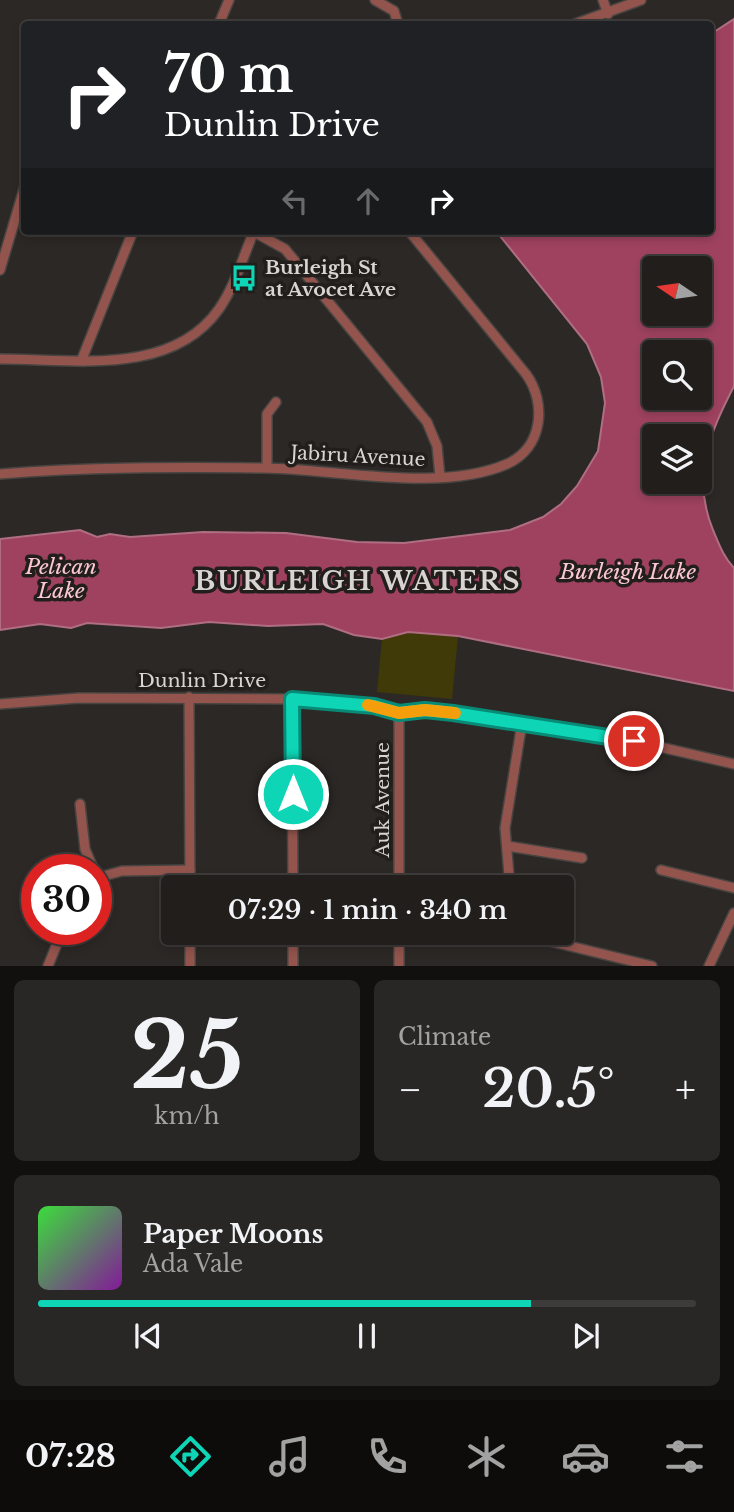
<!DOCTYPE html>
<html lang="en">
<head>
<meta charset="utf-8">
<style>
	:root { --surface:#211e1c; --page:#292725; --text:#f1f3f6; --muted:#a2a2a3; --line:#3e3c3b; --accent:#0dd5b5 }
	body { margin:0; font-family:"Libre Baskerville",serif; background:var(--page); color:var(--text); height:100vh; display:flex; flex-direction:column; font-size:26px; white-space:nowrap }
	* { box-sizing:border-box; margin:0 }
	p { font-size:23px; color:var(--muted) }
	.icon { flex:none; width:38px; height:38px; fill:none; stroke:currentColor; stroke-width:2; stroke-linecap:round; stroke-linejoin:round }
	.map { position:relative; height:966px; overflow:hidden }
	.sheet { display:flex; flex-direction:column; gap:14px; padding:14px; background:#12100f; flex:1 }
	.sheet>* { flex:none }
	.hud { position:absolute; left:21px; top:21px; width:693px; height:214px; border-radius:7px; box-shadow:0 4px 10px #0003,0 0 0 2px var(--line); background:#202124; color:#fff; overflow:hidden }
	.needle { width:46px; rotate:283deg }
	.buttons { position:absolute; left:642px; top:256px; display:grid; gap:14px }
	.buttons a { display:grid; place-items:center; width:70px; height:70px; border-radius:7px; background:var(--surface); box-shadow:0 4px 10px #0003,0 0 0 2px var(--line); font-size:35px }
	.speed { position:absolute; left:21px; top:854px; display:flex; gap:14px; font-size:35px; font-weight:700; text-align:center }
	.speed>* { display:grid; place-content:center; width:91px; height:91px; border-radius:50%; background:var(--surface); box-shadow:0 4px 10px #0003,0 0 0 2px var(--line); line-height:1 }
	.speed .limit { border:10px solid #d22; background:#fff; color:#111 }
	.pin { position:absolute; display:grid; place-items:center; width:60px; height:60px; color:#fff; margin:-30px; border:4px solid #fff; border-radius:50%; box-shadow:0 2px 7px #0007 }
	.me { position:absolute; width:77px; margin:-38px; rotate:0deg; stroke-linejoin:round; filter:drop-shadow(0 0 5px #0008) }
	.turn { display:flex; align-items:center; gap:24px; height:147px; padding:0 28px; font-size:32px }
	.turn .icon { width:91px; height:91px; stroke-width:2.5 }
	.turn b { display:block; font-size:49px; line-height:60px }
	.lanes { display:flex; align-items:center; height:66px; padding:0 28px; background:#0003; justify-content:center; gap:35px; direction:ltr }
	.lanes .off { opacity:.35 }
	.big { font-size:52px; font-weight:600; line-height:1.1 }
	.sheet .card { flex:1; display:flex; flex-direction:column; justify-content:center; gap:10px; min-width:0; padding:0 24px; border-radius:10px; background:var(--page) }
	.sheet .dial { align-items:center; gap:0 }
	.dial b { font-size:91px; line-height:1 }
	.song { display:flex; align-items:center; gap:21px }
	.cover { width:84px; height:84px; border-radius:10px; background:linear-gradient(135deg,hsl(120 70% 55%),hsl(290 70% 35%)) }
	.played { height:7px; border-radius:4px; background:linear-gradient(90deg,var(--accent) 75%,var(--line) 75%) }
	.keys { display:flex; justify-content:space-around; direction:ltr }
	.heat { display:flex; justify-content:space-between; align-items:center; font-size:38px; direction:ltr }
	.sheet .tiles { flex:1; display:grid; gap:14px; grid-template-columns:1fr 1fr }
	.card:last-child { grid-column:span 2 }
	.trip { position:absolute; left:161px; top:875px; width:413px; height:70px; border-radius:7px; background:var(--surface); box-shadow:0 4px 10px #0003,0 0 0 2px var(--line); font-weight:600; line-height:70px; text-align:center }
	.dock { display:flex; height:112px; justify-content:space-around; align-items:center; background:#0d0c0b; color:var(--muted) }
	.dock .icon { width:49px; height:49px }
	.dock .selected { color:var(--accent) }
	.dock b { font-size:32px; color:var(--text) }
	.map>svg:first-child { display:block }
	.green { fill:#403a08 }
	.water { fill:#9e4260; stroke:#af6e82; stroke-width:2; fill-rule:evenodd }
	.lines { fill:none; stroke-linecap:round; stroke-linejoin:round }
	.minor-casing { stroke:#474441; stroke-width:12 }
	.minor { stroke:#92544d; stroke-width:9 }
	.route-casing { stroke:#088a76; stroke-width:18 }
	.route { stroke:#0dd5b5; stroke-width:12 }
	.slow { stroke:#f59e0b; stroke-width:12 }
	.labels { text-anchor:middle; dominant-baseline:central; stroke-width:7; stroke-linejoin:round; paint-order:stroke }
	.poi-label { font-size:19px; font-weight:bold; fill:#d7d4d2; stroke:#221e1c; text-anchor:start }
	.street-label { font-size:19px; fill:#d7d4d2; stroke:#221e1c }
	.water-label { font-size:21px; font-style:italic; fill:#fbc7d3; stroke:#221e1c }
	.district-label { font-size:26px; font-weight:bold; letter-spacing:2px; fill:#d7d4d2; stroke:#221e1c }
</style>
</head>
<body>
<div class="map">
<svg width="734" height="966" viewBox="0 0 734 966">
	<rect width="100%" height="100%" fill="#2c2825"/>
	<path class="green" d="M408,632L458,636L452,699L377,692L382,639Z"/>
	<path class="water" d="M734,19V386C709,435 691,476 713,530C719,544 723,556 734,568V691L458,636L408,632L382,639L354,635L323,624L268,626L209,622L161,628L87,623L71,628L40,624L0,630V539L80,530L97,537L110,534L130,537L203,532L286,533L357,542L404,543L510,530L543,517L561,504L577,486L598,451L605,403L601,377L587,344L496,231H710L711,34ZM654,268H700V313H654ZM654,352H700V397H654ZM654,436H700V481H654Z"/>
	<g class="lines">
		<g class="minor-casing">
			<g id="minor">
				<path d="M375,0L394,11L398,24"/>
				<path d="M603,0L608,14"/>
				<path d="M219,24L229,0"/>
				<path d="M575,24L641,0"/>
				<path d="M254,232L285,249L427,422L437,446L440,477"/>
				<path d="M0,270L24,189"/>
				<path d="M0,359C73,359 171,377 219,309C235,286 243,257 254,231"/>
				<path d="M82,359L133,231"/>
				<path d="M267,468V414L276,402"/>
				<path d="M0,474C88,467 176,467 265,468C336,469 440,493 507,464C543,448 547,403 526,374L409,231"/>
				<path d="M189,697L190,887"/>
				<path d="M292,699L293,887"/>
				<path d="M0,704L79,698L292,699L374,706L399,713L425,710L479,716L634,741L734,764"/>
				<path d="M80,804L85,849L94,870"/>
				<path d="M507,846L582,858"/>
				<path d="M661,870L734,888"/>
				<path d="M96,878L122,871L190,870"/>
				<path d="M399,887V713"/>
				<path d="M510,887L505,828L522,723"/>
				<path d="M190,933V966"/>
				<path d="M293,933V966"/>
				<path d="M399,933V966"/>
				<path d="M534,933L545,940L652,966"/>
				<path d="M48,966L63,929"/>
				<path d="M709,966L734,913"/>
			</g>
		</g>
		<use href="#minor" class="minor"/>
	</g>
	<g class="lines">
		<g class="route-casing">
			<path id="route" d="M293,794L292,699L374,706L399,713L425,710L453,713L634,741"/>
		</g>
		<use href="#route" class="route"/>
		<path class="slow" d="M368,705L399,713L425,710L455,713"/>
	</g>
	<defs>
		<g id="bus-bare" transform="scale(2.1)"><path d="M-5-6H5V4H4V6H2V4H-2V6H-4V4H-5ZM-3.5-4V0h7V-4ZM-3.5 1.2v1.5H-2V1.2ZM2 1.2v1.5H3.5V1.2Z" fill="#0dd5b5" stroke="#221e1c" stroke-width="2.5" paint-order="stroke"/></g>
	</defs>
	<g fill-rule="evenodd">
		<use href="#bus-bare" x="244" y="278"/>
	</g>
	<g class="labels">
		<g class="poi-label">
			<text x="265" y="267">Burleigh St<tspan x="265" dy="22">at Avocet Ave</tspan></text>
		</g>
		<g class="street-label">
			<text transform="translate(358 456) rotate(3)">Jabiru Avenue</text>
			<text x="202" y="680">Dunlin Drive</text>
			<text transform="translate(382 800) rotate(-90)">Auk Avenue</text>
		</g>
		<g class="water-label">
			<text x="61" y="567">Pelican<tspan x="61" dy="24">Lake</tspan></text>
			<text x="628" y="572">Burleigh Lake</text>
		</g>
		<g class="district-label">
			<text x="358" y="581">BURLEIGH WATERS</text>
		</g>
	</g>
</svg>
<div class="buttons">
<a><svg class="needle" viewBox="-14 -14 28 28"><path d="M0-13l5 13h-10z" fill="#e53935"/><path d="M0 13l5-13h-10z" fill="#a2a2a3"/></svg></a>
<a><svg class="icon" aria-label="search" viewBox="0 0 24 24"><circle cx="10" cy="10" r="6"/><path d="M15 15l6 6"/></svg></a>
<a><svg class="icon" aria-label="layers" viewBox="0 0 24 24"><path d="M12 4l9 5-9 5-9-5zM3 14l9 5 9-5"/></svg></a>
</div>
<div class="speed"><div class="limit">30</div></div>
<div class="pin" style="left:634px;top:741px;background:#d93025"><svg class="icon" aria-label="arrive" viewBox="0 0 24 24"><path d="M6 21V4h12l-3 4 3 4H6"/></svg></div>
<svg class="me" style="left:293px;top:794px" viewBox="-20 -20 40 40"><circle r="17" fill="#0dd5b5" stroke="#fff" stroke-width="3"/><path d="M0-11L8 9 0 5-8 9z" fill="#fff"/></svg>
<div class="trip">07:29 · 1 min · 340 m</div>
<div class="hud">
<div class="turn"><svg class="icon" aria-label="right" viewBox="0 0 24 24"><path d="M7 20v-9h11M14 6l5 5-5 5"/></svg><div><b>70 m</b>Dunlin Drive</div></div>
<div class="lanes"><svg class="icon off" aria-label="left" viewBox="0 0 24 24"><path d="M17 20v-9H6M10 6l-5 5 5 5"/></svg><svg class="icon off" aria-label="ahead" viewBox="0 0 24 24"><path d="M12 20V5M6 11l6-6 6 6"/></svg><svg class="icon" aria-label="right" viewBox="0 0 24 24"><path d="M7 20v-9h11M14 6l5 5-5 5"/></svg></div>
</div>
</div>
<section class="sheet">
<div class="tiles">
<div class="card dial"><b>25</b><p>km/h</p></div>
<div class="card"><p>Climate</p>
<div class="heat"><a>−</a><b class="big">20.5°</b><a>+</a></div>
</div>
<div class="card">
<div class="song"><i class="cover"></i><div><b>Paper Moons</b><p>Ada Vale</p></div></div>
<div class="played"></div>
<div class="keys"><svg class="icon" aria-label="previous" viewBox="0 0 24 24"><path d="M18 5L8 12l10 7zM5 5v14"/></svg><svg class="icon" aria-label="pause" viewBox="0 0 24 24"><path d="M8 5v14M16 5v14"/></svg><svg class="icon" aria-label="next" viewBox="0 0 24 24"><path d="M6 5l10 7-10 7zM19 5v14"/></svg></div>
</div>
</div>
</section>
<nav class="dock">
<b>07:28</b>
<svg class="icon selected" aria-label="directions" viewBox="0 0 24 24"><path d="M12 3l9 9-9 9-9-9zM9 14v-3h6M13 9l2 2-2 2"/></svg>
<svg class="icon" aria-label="music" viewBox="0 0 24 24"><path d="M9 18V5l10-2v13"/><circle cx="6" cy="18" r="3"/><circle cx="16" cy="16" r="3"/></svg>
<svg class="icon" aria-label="phone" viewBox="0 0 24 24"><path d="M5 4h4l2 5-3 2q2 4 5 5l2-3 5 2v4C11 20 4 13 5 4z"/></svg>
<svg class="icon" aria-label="climate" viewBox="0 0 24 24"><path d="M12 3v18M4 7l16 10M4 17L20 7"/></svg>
<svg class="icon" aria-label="car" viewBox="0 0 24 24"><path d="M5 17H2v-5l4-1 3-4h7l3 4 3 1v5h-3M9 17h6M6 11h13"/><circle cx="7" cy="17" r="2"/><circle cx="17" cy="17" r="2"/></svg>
<svg class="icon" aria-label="filters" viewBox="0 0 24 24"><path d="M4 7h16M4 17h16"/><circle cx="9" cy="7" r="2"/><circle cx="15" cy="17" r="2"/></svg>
</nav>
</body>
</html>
